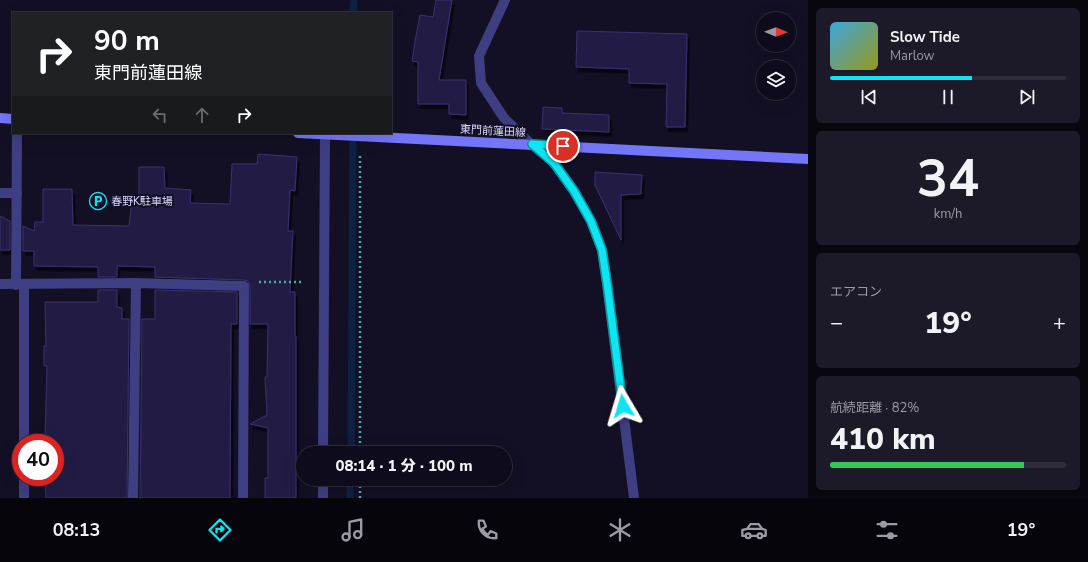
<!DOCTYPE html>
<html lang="ja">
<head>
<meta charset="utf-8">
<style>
	:root { --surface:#0e0c1c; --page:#1c1a29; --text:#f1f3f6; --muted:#9b9ba3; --line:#2e2c3b; --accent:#0ee5f2 }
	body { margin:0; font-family:"Nunito Sans","Noto Sans JP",sans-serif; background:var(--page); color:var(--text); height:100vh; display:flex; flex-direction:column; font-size:15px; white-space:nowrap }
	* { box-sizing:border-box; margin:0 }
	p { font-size:13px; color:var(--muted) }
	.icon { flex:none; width:22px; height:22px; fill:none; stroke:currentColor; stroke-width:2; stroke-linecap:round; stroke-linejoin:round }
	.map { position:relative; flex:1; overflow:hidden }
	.panel { display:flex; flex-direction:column; gap:8px; padding:8px; background:#08070f; width:280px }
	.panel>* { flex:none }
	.banner { position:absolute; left:12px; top:12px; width:380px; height:122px; border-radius:0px; box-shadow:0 4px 16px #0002,0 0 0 1px var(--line); background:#202124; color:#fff; overflow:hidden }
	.needle { width:26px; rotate:91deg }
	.controls { position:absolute; left:756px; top:12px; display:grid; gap:8px }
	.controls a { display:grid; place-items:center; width:40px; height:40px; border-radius:50%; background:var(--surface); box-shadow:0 4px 16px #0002,0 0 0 1px var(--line); font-size:20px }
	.speed { position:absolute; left:12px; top:434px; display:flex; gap:8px; font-size:20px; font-weight:700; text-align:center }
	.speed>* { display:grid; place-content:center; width:52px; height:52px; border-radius:50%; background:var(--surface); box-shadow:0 4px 16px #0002,0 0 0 1px var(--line); line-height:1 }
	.speed .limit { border:6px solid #d22; background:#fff; color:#111 }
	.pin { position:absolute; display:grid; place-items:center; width:34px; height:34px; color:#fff; margin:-17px; border:2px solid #fff; border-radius:50%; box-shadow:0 1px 4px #0007 }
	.me { position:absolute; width:44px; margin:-22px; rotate:353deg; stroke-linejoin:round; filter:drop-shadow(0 0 3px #0008) }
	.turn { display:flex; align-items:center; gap:14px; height:84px; padding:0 16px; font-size:18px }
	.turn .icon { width:52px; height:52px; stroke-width:2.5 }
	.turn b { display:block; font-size:28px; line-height:34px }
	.lanes { display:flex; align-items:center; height:38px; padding:0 16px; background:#0003; justify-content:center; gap:20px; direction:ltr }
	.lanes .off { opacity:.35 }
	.big { font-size:30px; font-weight:800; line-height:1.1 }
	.panel .widget { flex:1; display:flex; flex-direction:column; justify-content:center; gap:6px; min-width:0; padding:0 14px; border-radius:6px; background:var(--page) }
	.panel .dial { align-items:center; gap:0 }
	.dial b { font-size:52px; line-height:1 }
	.song { display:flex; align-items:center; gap:12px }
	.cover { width:48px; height:48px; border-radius:6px; background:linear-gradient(135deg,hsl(200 70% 55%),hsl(60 70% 35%)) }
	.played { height:4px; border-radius:2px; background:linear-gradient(90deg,var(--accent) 60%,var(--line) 60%) }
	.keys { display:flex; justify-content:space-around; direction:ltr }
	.heat { display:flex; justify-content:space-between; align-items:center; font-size:22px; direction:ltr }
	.charge { height:6px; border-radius:3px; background:linear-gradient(90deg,#34c759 82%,var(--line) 0) }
	.trip { position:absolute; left:296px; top:446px; width:216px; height:40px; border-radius:20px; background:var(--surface); box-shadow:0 4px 16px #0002,0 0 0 1px var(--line); font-weight:800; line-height:40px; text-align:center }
	.tab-bar { display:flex; height:64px; justify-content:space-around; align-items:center; background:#06050b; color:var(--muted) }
	.tab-bar .icon { width:28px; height:28px }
	.tab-bar .current { color:var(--accent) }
	.tab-bar b { font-size:18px; color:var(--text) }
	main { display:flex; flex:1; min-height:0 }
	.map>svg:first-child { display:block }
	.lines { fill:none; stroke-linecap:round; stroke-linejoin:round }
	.stream { stroke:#0d2242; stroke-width:7 }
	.building { fill:#241d45; stroke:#3a3170; filter:url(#shadow) }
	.path { stroke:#36b2a5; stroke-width:2.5; stroke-dasharray:2 3; stroke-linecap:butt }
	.minor { stroke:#3e3e82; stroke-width:10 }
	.tertiary { stroke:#3e3e82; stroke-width:10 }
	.secondary { stroke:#7376f8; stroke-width:10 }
	.route-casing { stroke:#09959d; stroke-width:10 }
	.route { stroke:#0ee5f2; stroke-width:7 }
	.labels { text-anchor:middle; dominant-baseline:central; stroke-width:4; stroke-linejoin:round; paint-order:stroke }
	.street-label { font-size:11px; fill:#d9d7fd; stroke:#131025 }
	.poi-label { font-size:11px; fill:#d9d7fd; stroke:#131025; text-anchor:start }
</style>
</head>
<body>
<main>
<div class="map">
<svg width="808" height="498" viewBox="0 0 808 498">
	<defs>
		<filter id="shadow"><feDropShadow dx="2.5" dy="4.5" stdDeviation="0" flood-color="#0009"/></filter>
	</defs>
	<rect width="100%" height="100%" fill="#131025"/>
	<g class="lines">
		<g class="stream">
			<path d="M353,13L354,0"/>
			<path d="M351,453L353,133"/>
			<path d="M350,498V479"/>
		</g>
	</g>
	<g class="building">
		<path d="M436,0H452L439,80H466V115L449,114V104H418V62L412,61L416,36L420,15L433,17Z"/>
		<path d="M577,31L687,34L685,127H666L667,84L629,83V69L576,67Z"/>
		<path d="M543,107L562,108V113L609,115V132L542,129Z"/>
		<path d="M258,154L297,157L295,191L290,190L288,231H293L290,292H295V336H296V498H265V478H268V428L250,424L267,415L265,377H267L268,324H250V286L248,281L244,280L155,277V267L117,266V277H98V267L34,266V251H23V226L34,231L35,222H43V189H72L73,225L129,226L132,199H139V167H164L165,188L191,190L190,203L230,204L232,164H257Z"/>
		<path d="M595,172L642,175L641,194L621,195V240L595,185Z"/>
		<path d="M0,216L10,221V250H0Z"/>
		<path d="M98,290H117V307L122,308V319H129L127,498H46L45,477H55V443H49L45,438L47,366H44V346H46L45,302H98Z"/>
		<path d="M155,290L237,292V324H231V328L230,498H140L142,319H155Z"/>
	</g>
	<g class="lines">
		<g class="path">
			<path d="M259,282H303"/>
			<path d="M360,453V153"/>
			<path d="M360,498V479"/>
		</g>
		<g class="minor">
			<path d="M505,0L479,56L481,83L504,118L532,145"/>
			<path d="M0,193H17"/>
			<path d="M0,284L136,283L244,286L243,498"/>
			<path d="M16,285L17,133"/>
			<path d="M24,443V284"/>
			<path d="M24,498V477"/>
			<path d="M133,498L136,283"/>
		</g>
		<g class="tertiary">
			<path d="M532,145L554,163L574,191L591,221L602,250L607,283L634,498"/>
			<path d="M323,453L325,134"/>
			<path d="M323,498V479"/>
		</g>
		<g class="secondary">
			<path d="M0,118L13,119"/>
			<path d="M298,133L808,159"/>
		</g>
	</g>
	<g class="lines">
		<g class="route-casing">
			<path id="route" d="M563,146L532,144L554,163L574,191L591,221L602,250L607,283L623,406"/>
		</g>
		<use href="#route" class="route"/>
	</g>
	<defs>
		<g id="parking-ring" transform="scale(0.9)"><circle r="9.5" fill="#131025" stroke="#0ee5f2" stroke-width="1.5"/><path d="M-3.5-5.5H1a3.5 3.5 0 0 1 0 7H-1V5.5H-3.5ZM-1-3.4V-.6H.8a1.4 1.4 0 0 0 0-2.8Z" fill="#0ee5f2"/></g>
	</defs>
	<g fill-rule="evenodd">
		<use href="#parking-ring" x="98" y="201"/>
	</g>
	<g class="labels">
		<g class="street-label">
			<text transform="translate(493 131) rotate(3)">東門前蓮田線</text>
		</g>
		<g class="poi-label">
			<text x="111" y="201">春野K駐車場</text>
		</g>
	</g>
</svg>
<div class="controls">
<a><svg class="needle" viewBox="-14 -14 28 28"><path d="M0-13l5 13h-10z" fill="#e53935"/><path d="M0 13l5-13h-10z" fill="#9b9ba3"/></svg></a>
<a><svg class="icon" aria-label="layers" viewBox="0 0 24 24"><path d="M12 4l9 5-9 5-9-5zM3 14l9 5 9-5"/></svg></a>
</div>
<div class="speed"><div class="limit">40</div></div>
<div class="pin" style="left:563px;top:146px;background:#d93025"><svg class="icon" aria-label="arrive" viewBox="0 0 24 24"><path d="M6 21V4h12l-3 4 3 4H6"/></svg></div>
<svg class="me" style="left:623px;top:406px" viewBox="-20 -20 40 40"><path d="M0-17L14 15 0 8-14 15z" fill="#0ee5f2" stroke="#fff" stroke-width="4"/></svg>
<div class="trip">08:14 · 1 分 · 100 m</div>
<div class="banner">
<div class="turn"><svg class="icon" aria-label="right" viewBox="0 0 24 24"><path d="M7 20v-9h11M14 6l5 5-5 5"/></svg><div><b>90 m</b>東門前蓮田線</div></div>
<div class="lanes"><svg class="icon off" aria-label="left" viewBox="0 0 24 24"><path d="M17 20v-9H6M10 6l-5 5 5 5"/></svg><svg class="icon off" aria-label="ahead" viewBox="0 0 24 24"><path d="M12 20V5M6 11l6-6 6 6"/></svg><svg class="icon" aria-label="right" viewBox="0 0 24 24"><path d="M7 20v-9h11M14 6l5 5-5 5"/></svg></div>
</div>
</div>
<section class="panel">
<div class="widget">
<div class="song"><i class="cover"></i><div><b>Slow Tide</b><p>Marlow</p></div></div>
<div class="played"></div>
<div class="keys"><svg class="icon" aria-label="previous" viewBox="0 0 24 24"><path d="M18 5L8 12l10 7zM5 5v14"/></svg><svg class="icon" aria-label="pause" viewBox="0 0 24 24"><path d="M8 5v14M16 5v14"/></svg><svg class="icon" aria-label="next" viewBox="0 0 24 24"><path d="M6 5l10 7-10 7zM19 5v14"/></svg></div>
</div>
<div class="widget dial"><b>34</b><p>km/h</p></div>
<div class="widget"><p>エアコン</p>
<div class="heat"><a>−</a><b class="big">19°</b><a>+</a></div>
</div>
<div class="widget"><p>航続距離 · 82%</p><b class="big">410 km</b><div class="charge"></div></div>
</section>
</main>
<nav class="tab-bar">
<b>08:13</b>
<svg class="icon current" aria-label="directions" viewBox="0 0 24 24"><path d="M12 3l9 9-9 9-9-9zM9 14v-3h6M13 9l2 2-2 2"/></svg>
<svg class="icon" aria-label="music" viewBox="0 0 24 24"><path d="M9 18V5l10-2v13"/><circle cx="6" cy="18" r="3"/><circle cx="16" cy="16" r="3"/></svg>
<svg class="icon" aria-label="phone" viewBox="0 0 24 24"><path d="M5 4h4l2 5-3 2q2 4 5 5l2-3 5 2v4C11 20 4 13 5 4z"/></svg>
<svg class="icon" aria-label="climate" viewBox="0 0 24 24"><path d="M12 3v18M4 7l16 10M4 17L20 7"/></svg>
<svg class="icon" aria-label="car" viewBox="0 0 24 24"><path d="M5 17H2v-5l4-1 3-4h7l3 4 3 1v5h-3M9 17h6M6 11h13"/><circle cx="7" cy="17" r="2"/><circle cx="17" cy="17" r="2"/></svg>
<svg class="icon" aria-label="filters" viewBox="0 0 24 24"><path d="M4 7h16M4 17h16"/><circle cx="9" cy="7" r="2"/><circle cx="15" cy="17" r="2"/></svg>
<b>19°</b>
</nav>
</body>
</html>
